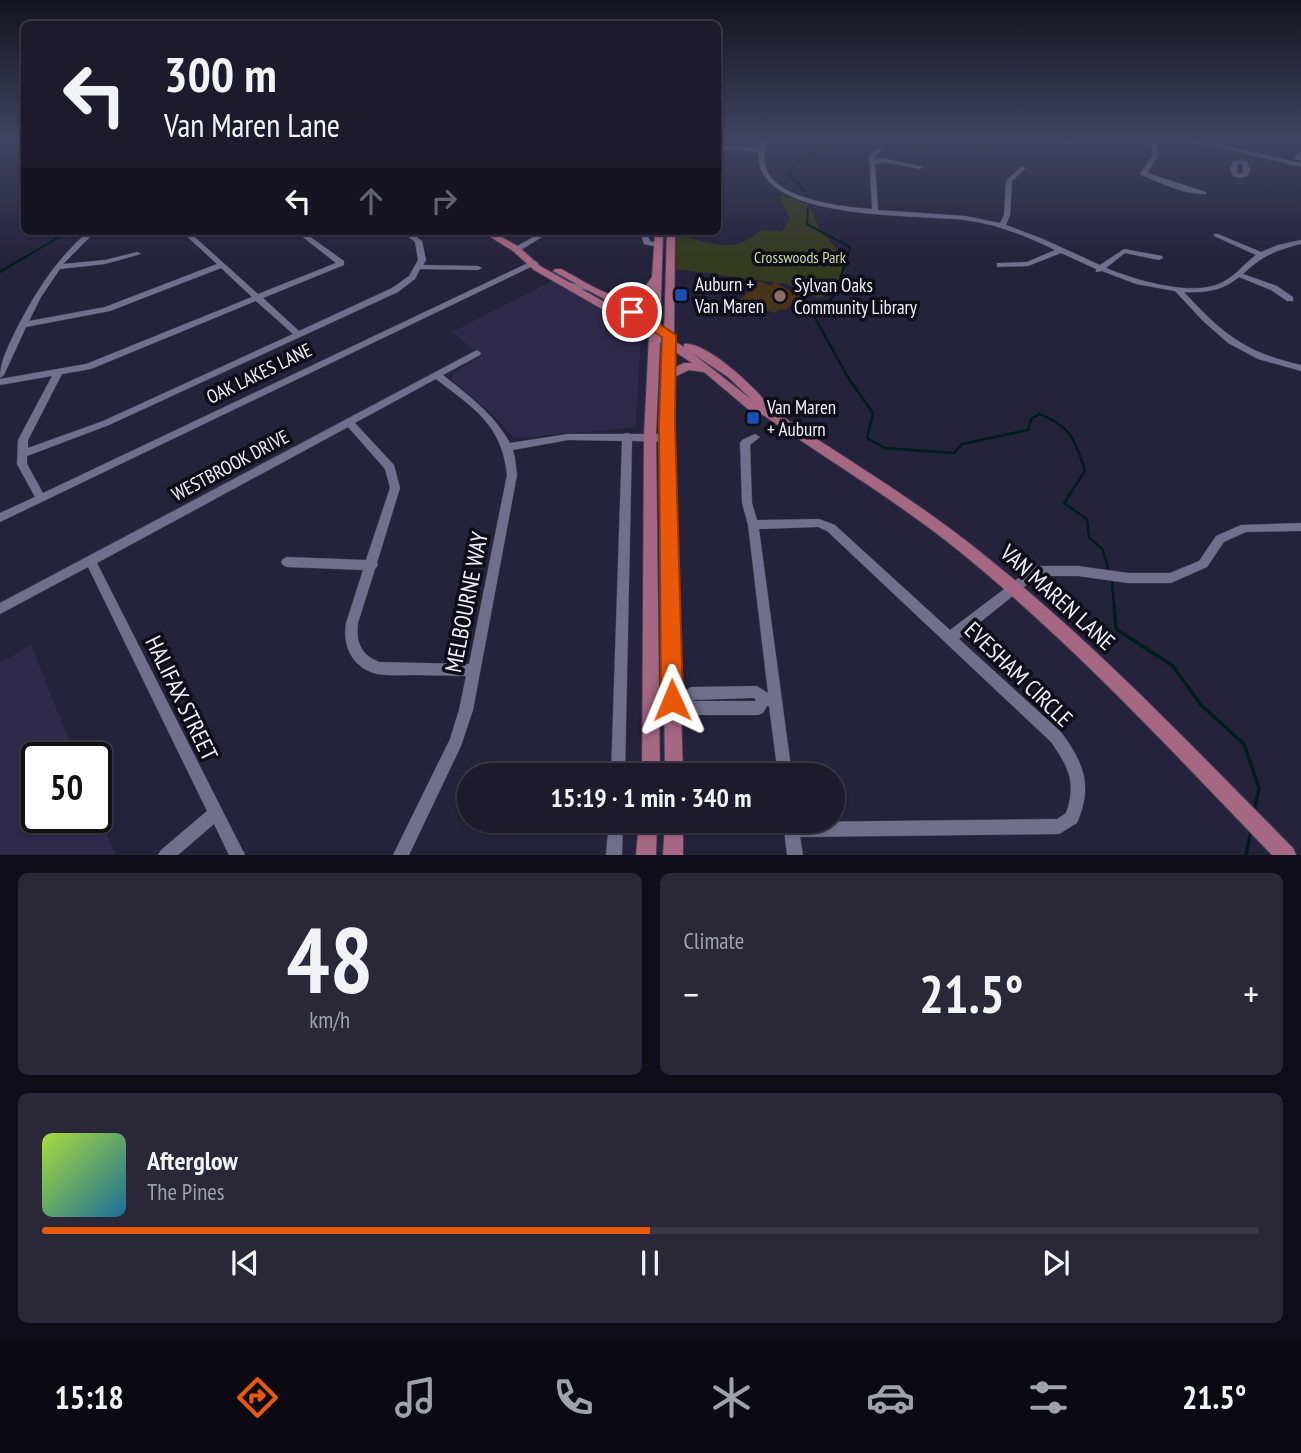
<!DOCTYPE html>
<html lang="en">
<head>
<meta charset="utf-8">
<style>
	:root { --surface:#1c1a2c; --page:#292738; --text:#f1f3f6; --muted:#a0a1a9; --line:#3a3848; --accent:#ea580c }
	body { margin:0; font-family:"PT Sans Narrow",sans-serif; background:var(--page); color:var(--text); height:100vh; display:flex; flex-direction:column; font-size:26px; white-space:nowrap }
	* { box-sizing:border-box; margin:0 }
	p { font-size:23px; color:var(--muted) }
	.icon { flex:none; width:38px; height:38px; fill:none; stroke:currentColor; stroke-width:2; stroke-linecap:round; stroke-linejoin:round }
	.map { position:relative; height:855px; overflow:hidden }
	.sheet { display:flex; flex-direction:column; gap:18px; padding:18px; background:#0f0e18; flex:1 }
	.sheet>* { flex:none }
	.top-card { position:absolute; left:21px; top:21px; width:700px; height:214px; border-radius:10px; box-shadow:0 2px 5px #0004,0 0 0 2px var(--line); background:#1c1a2c; color:var(--text); overflow:hidden }
	.speed { position:absolute; left:21px; top:742px; display:flex; gap:14px; font-size:35px; font-weight:700; text-align:center }
	.speed>* { display:grid; place-content:center; width:91px; height:91px; border-radius:50%; background:var(--surface); box-shadow:0 2px 5px #0004,0 0 0 2px var(--line); line-height:1 }
	.speed .limit { border:4px solid #111; border-radius:10px; background:#fff; color:#111 }
	.pin { position:absolute; display:grid; place-items:center; width:60px; height:60px; color:#fff; margin:-30px; border:4px solid #fff; border-radius:50%; box-shadow:0 2px 7px #0007 }
	.me { position:absolute; width:77px; margin:-38px; rotate:359deg; stroke-linejoin:round; filter:drop-shadow(0 0 5px #0008) }
	.turn { display:flex; align-items:center; gap:24px; height:147px; padding:0 28px; font-size:32px }
	.turn .icon { width:91px; height:91px; stroke-width:2.5 }
	.turn b { display:block; font-size:49px; line-height:60px }
	.lanes { display:flex; align-items:center; height:66px; padding:0 28px; background:#0003; justify-content:center; gap:35px; direction:ltr }
	.lanes .off { opacity:.35 }
	.big { font-size:52px; font-weight:800; line-height:1.1 }
	.sheet .tile { flex:1; display:flex; flex-direction:column; justify-content:center; gap:10px; min-width:0; padding:0 24px; border-radius:10px; background:var(--page) }
	.sheet .dial { align-items:center; gap:0 }
	.dial b { font-size:91px; line-height:1 }
	.song { display:flex; align-items:center; gap:21px }
	.cover { width:84px; height:84px; border-radius:10px; background:linear-gradient(135deg,hsl(80 70% 55%),hsl(200 70% 35%)) }
	.played { height:7px; border-radius:4px; background:linear-gradient(90deg,var(--accent) 50%,var(--line) 50%) }
	.keys { display:flex; justify-content:space-around; direction:ltr }
	.heat { display:flex; justify-content:space-between; align-items:center; font-size:38px; direction:ltr }
	.sheet .tiles { flex:1; display:grid; gap:18px; grid-template-columns:1fr 1fr }
	.tile:last-child { grid-column:span 2 }
	.trip { position:absolute; left:457px; top:763px; width:388px; height:70px; border-radius:35px; background:var(--surface); box-shadow:0 2px 5px #0004,0 0 0 2px var(--line); font-weight:800; line-height:70px; text-align:center }
	.menu { display:flex; height:112px; justify-content:space-around; align-items:center; background:#0b0a12; color:var(--muted) }
	.menu .icon { width:49px; height:49px }
	.menu .selected { color:var(--accent) }
	.menu b { font-size:32px; color:var(--text) }
	.map>svg:first-child { display:block }
	.built { fill:#2f2a4a }
	.green { fill:#343a1e }
	.lines { fill:none; stroke-linecap:round; stroke-linejoin:round }
	.stream-far2 { stroke:#001b1e; stroke-width:2 }
	.stream-far1 { stroke:#001b1e; stroke-width:2.5 }
	.stream { stroke:#001b1e; stroke-width:3.5 }
	.building { fill:#47341b }
	.minor-casing { stroke:#403c51; stroke-width:1 }
	.major-casing { stroke:#403c51; stroke-width:2 }
	.minor { fill:#726f8d; fill-rule:evenodd }
	.major { fill:#a56782; fill-rule:evenodd }
	.route { fill:#ea580c; stroke:#983908; stroke-width:2 }
	.transit-dot { fill:#1a4fb4; stroke:#0f0d18; stroke-width:2.5 }
	.education-dot { fill:#8d6e63; stroke:#0f0d18; stroke-width:2.5 }
	.labels { text-anchor:middle; dominant-baseline:central; stroke-width:7; stroke-linejoin:round; paint-order:stroke }
	.far-park-label { font-size:16px; fill:#cfdda4; stroke:#0f0d18 }
	.poi-label { font-size:19px; fill:#f0effd; stroke:#0f0d18; text-anchor:start }
	.street-label { font-size:19px; fill:#f0effd; stroke:#0f0d18 }
	.near-street-label { font-size:23px; fill:#f0effd; stroke:#0f0d18 }
</style>
</head>
<body>
<div class="map">
<svg width="1301" height="855" viewBox="0 0 1301 855">
	<rect width="100%" height="100%" fill="#25223b"/>
	<g class="built">
		<path d="M552,281L641,334L636,423L631,428L514,438L492,414L451,379L454,372L482,356L452,332Z"/>
		<path d="M31,645L76,758H37V817H96V807L115,854H0V663Z"/>
	</g>
	<path class="green" d="M782,195L809,205L821,232L844,256L845,284L834,294L818,298L786,284L676,269V236C707,239 733,258 760,230L782,231L790,219L780,197Z"/>
	<g class="lines">
		<g class="stream-far2">
			<path d="M898,139L920,147L950,141L995,146L1000,139"/>
			<path d="M805,191L788,173L797,162L816,152L818,146L813,141L816,139"/>
			<path d="M808,207L807,224L850,247L846,259"/>
			<path d="M22,259L69,231"/>
		</g>
		<g class="stream-far1">
			<path d="M847,257L836,293L815,318L849,379L873,413L867,438L885,448L954,453L962,444L1028,430L1031,419L1039,414C1070,425 1076,441 1085,471L1064,503L1087,519L1089,537L1103,550L1108,568"/>
			<path d="M0,272L25,257"/>
			<path d="M1112,583L1114,606"/>
		</g>
		<g class="stream">
			<path d="M1114,604L1116,629L1173,666L1201,705L1244,744L1259,788L1254,813"/>
			<path d="M1246,855L1251,830"/>
		</g>
	</g>
	<path class="building" d="M759,281L771,286L774,282L800,296L786,310L779,309L775,313L738,302Z"/>
	<g class="lines">
		<g class="minor-casing">
			<g id="minor">
				<path d="M762,139H768C765,150 762,161 767,171C780,200 844,207 872,209L869,155L880,147L883,149L875,156V160L883,158L923,167L920,169L883,162L875,164L878,210L965,216L1000,223L1004,215L1006,181L1021,167H1025V169L1012,181L1010,215L1006,225L1043,239L1100,265L1124,249L1162,256L1163,258L1159,260L1125,253L1106,268C1135,280 1191,297 1221,283C1234,277 1244,264 1256,255L1214,236V234H1218L1261,252L1278,245L1301,240V244C1276,250 1262,256 1243,274L1277,286L1293,297V301H1287L1271,290L1239,277C1223,291 1204,293 1184,292C1223,334 1244,352 1301,365V371L1258,359L1228,343L1203,321L1175,291L1136,284L1102,271L1096,272V269L1061,253L1028,266L997,267V263H1000L1027,262L1055,250C1026,236 997,224 964,220C919,214 751,222 759,152L718,149V145L759,148Z"/>
				<path d="M1056,139H1080L1071,144Z"/>
				<path d="M1151,139H1157L1158,156L1147,173L1206,192V194C1184,195 1162,183 1141,175L1140,174L1152,156Z"/>
				<path d="M1184,139H1196L1301,163V167Z"/>
				<path d="M1301,150V161L1295,159L1294,158Z"/>
				<path d="M1241,160L1247,162L1250,170L1247,176L1240,178L1233,176L1230,168L1233,162ZM1241,163L1243,166V173L1239,174L1237,172V165Z"/>
				<path d="M89,231H96L63,264L105,260L137,252L141,254L105,264L60,269L41,297L29,321L105,307L217,264L181,231H188L258,294L336,263L295,231H302L344,261V265L263,298L299,331L392,288L409,276L418,260L415,242L401,231H409L422,241L426,260L423,265L478,266L482,268L478,270L420,269L415,279L398,292L109,425L27,456V464L43,493L532,261H535L539,263L0,522V513L35,497L17,464L18,440L52,376L0,385V379L86,364L252,297L221,268L110,311L26,327L4,375L0,378C0,361 8,347 15,332C34,294 56,259 89,231ZM256,301L293,334L103,421L28,448V440L62,374L91,369Z"/>
				<path d="M544,231H552L519,251H513L512,249Z"/>
				<path d="M640,231H646L650,241L662,245L658,247L644,244Z"/>
				<path d="M559,280L595,288L599,290L595,292L559,284Z"/>
				<path d="M477,350L481,353L480,355L443,375C469,396 494,414 510,443L568,434H623L627,433L631,434H667L672,438L667,442L632,441L625,775H611L622,441L568,440L513,450L515,458L517,475L473,710L461,746L409,855H393L450,739L459,710L466,676C449,676 433,675 416,675C404,675 389,676 377,674C353,668 342,647 346,623L363,570L287,567L283,565L281,562L283,559L287,557L366,560L390,488L385,469L348,427L97,563L245,855H229L214,824L178,855H158L161,850L207,811L88,567L0,614V603ZM436,379C473,408 502,424 507,475L469,664L379,662C360,654 356,642 358,623L375,569L378,565L377,563L400,488L394,465L355,423Z"/>
				<path d="M755,434L760,437L750,445L752,503L757,520L819,519L835,525L950,630L1032,568L1036,566H1078L1128,573H1170L1199,561L1216,536L1241,525L1301,523V531L1246,532L1224,542L1207,567L1171,583H1128L1078,576H1038L959,639L1061,732C1084,763 1093,786 1077,823L1059,834L800,837L803,855H787L783,821H797L798,822L1057,819L1066,813C1077,783 1068,766 1051,742L827,531L818,527L759,529L792,775H778L769,706H767L763,713L758,715H691L686,713L680,706L651,707L646,705L644,700L646,695L651,693H681L691,687L757,686L768,693L748,525L742,503L740,443L742,440ZM754,698L756,700L755,701H694L693,700Z"/>
				<path d="M609,821H623L622,855H606Z"/>
			</g>
		</g>
		<g class="major-casing">
			<g id="major">
				<path d="M481,231H491L519,247L540,266L642,323L606,300L553,271L555,269H561C583,280 612,302 637,298L652,277L655,231H663L660,333L664,335L667,231H675L674,341L684,347V344C706,341 759,390 771,409C837,453 906,494 969,543C1086,634 1189,743 1293,848L1296,855H1272C1171,750 1072,643 959,551C897,501 828,460 763,415L748,409L704,372L689,370L674,377L673,438L683,775H665L661,438L663,344L660,342L656,435L660,775H642L644,435L649,336L534,270L513,251ZM651,292L650,319L629,306L644,303ZM674,351L692,363H684L674,368ZM692,353L728,377L752,400Z"/>
				<path d="M639,821H657L656,855H636Z"/>
				<path d="M665,821H683V855H663Z"/>
			</g>
		</g>
		<use href="#minor" class="minor"/>
		<use href="#major" class="major"/>
	</g>
	<linearGradient id="sky" x2="0" y2="1"><stop stop-color="#141320"/><stop offset="0.54" stop-color="#404460"/><stop offset="1" stop-color="#404460" stop-opacity="0"/></linearGradient>
	<rect width="1301" height="259" fill="url(#sky)"/>
	<path class="route" d="M628,309H637L676,335L675,423L683,700L680,707L672,711L664,707L661,700L659,423L662,337L628,315Z"/>
	<g class="transit-dot">
		<rect x="674" y="288" width="14" height="14" rx="3.5"/>
		<rect x="746" y="411" width="14" height="14" rx="3.5"/>
	</g>
	<circle class="education-dot" cx="780" cy="296" r="7"/>
	<g class="labels">
		<g class="far-park-label">
			<text x="800" y="257">Crosswoods Park</text>
		</g>
		<g class="poi-label">
			<text x="695" y="284">Auburn +<tspan x="695" dy="22">Van Maren</tspan></text>
			<text x="794" y="285">Sylvan Oaks<tspan x="794" dy="22">Community Library</tspan></text>
			<text x="767" y="407">Van Maren<tspan x="767" dy="22">+ Auburn</tspan></text>
		</g>
		<g class="street-label">
			<text transform="translate(259 373) rotate(-26)">OAK LAKES LANE</text>
			<text transform="translate(230 465) rotate(-28)">WESTBROOK DRIVE</text>
		</g>
		<g class="near-street-label">
			<text transform="translate(1058 597) rotate(42)">VAN MAREN LANE</text>
			<text transform="translate(466 602) rotate(-79)">MELBOURNE WAY</text>
			<text transform="translate(1019 674) rotate(44)">EVESHAM CIRCLE</text>
			<text transform="translate(182 698) rotate(64)">HALIFAX STREET</text>
		</g>
	</g>
</svg>
<div class="speed"><div class="limit">50</div></div>
<div class="pin" style="left:632px;top:312px;background:#d93025"><svg class="icon" aria-label="arrive" viewBox="0 0 24 24"><path d="M6 21V4h12l-3 4 3 4H6"/></svg></div>
<svg class="me" style="left:672px;top:700px" viewBox="-20 -20 40 40"><path d="M0-17L14 15 0 8-14 15z" fill="#ea580c" stroke="#fff" stroke-width="4"/></svg>
<div class="trip">15:19 · 1 min · 340 m</div>
<div class="top-card">
<div class="turn"><svg class="icon" aria-label="left" viewBox="0 0 24 24"><path d="M17 20v-9H6M10 6l-5 5 5 5"/></svg><div><b>300 m</b>Van Maren Lane</div></div>
<div class="lanes"><svg class="icon" aria-label="left" viewBox="0 0 24 24"><path d="M17 20v-9H6M10 6l-5 5 5 5"/></svg><svg class="icon off" aria-label="ahead" viewBox="0 0 24 24"><path d="M12 20V5M6 11l6-6 6 6"/></svg><svg class="icon off" aria-label="right" viewBox="0 0 24 24"><path d="M7 20v-9h11M14 6l5 5-5 5"/></svg></div>
</div>
</div>
<section class="sheet">
<div class="tiles">
<div class="tile dial"><b>48</b><p>km/h</p></div>
<div class="tile"><p>Climate</p>
<div class="heat"><a>−</a><b class="big">21.5°</b><a>+</a></div>
</div>
<div class="tile">
<div class="song"><i class="cover"></i><div><b>Afterglow</b><p>The Pines</p></div></div>
<div class="played"></div>
<div class="keys"><svg class="icon" aria-label="previous" viewBox="0 0 24 24"><path d="M18 5L8 12l10 7zM5 5v14"/></svg><svg class="icon" aria-label="pause" viewBox="0 0 24 24"><path d="M8 5v14M16 5v14"/></svg><svg class="icon" aria-label="next" viewBox="0 0 24 24"><path d="M6 5l10 7-10 7zM19 5v14"/></svg></div>
</div>
</div>
</section>
<nav class="menu">
<b>15:18</b>
<svg class="icon selected" aria-label="directions" viewBox="0 0 24 24"><path d="M12 3l9 9-9 9-9-9zM9 14v-3h6M13 9l2 2-2 2"/></svg>
<svg class="icon" aria-label="music" viewBox="0 0 24 24"><path d="M9 18V5l10-2v13"/><circle cx="6" cy="18" r="3"/><circle cx="16" cy="16" r="3"/></svg>
<svg class="icon" aria-label="phone" viewBox="0 0 24 24"><path d="M5 4h4l2 5-3 2q2 4 5 5l2-3 5 2v4C11 20 4 13 5 4z"/></svg>
<svg class="icon" aria-label="climate" viewBox="0 0 24 24"><path d="M12 3v18M4 7l16 10M4 17L20 7"/></svg>
<svg class="icon" aria-label="car" viewBox="0 0 24 24"><path d="M5 17H2v-5l4-1 3-4h7l3 4 3 1v5h-3M9 17h6M6 11h13"/><circle cx="7" cy="17" r="2"/><circle cx="17" cy="17" r="2"/></svg>
<svg class="icon" aria-label="filters" viewBox="0 0 24 24"><path d="M4 7h16M4 17h16"/><circle cx="9" cy="7" r="2"/><circle cx="15" cy="17" r="2"/></svg>
<b>21.5°</b>
</nav>
</body>
</html>
